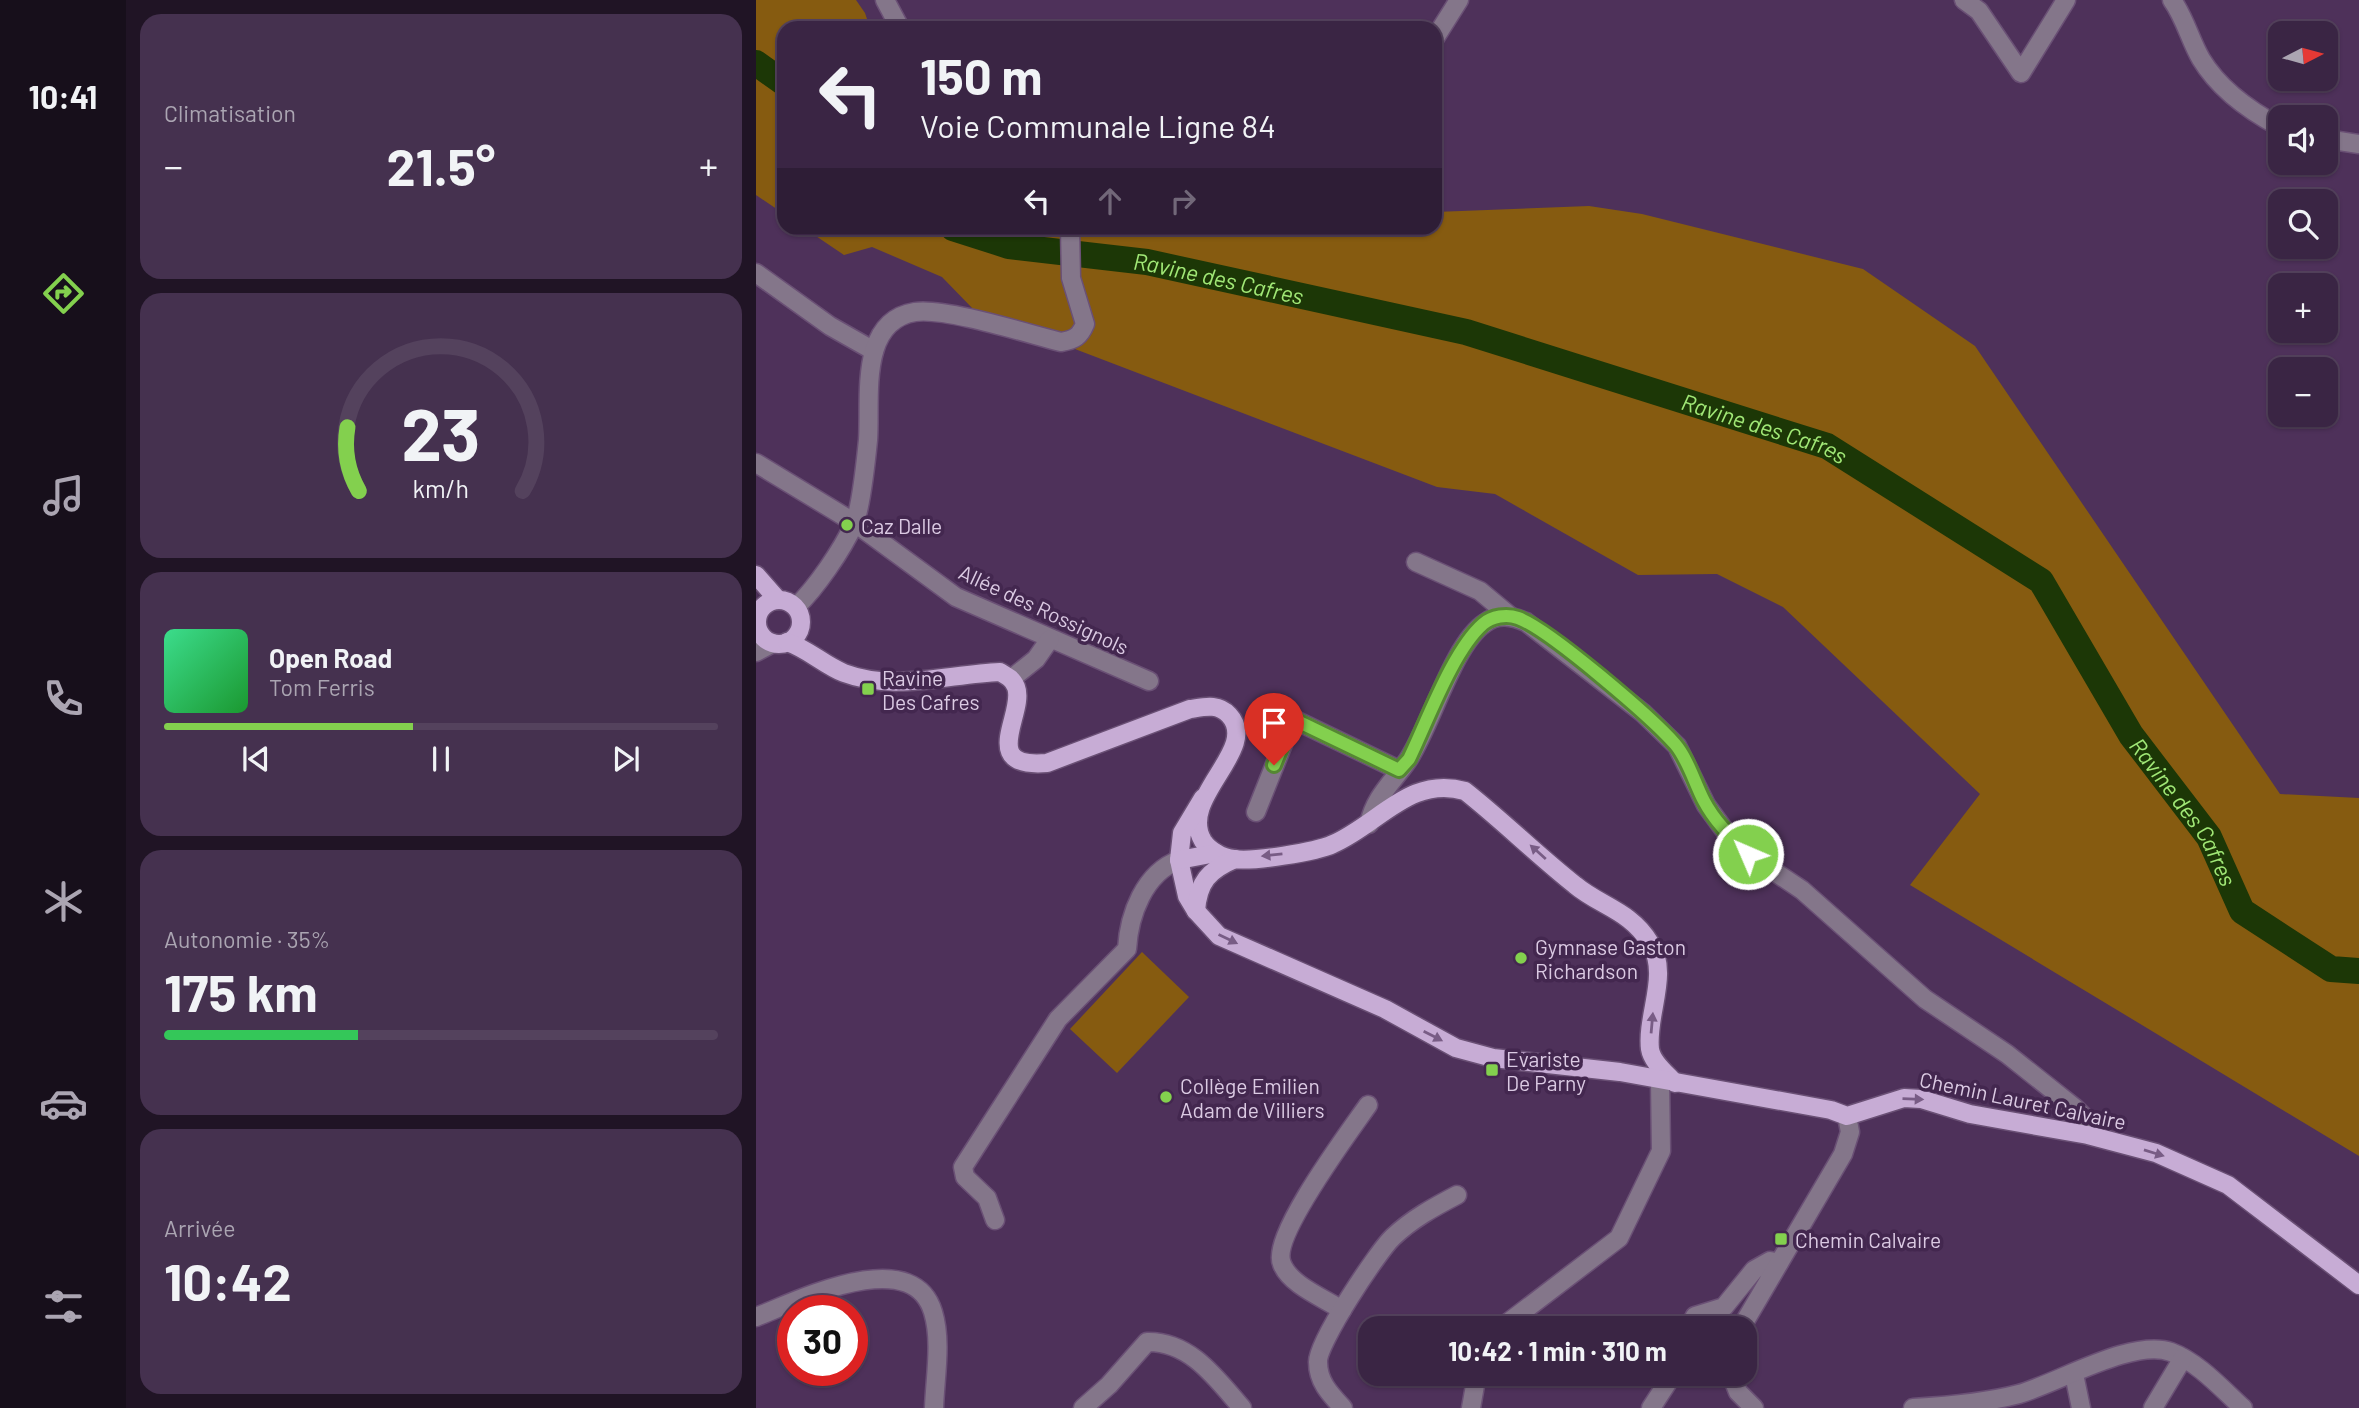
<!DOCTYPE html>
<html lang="fr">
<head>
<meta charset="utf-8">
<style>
	:root { --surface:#3a2544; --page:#45314f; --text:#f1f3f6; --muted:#aba5b2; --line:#54425d; --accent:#83d04e }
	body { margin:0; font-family:Barlow,sans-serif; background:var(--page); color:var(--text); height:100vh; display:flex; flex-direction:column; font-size:26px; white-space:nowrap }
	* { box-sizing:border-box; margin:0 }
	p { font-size:23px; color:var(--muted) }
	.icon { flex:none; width:38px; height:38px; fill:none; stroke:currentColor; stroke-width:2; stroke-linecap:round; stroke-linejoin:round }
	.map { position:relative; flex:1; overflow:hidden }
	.details { display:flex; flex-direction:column; gap:14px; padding:14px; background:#201425; width:630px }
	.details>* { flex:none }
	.top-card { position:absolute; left:21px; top:21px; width:665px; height:214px; border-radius:21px; box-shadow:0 2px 5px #0004,0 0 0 2px var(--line); background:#3a2544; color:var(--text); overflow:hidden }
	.needle { width:46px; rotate:84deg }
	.fabs { position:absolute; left:1512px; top:21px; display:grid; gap:14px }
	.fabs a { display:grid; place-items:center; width:70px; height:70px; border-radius:14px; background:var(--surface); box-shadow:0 2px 5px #0004,0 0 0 2px var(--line); font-size:35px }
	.speed { position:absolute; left:21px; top:1295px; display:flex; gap:14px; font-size:35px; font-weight:700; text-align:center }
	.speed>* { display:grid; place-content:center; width:91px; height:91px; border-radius:50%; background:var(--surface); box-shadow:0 2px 5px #0004,0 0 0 2px var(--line); line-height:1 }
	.speed .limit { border:10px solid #d22; background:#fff; color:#111 }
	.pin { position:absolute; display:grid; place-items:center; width:60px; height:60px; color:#fff; margin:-72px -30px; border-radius:50% 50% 50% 0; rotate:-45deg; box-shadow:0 0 7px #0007 }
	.pin .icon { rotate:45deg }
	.me { position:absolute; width:77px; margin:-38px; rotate:315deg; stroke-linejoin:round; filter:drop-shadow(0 0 5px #0008) }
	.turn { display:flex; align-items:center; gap:24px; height:147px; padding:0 28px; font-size:32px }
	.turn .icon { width:91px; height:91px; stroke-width:2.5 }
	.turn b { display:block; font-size:49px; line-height:60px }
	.lanes { display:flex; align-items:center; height:66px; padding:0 28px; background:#0003; justify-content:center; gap:35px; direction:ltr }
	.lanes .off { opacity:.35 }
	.big { font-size:52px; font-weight:700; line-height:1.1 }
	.details .widget { flex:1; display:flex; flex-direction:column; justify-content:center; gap:10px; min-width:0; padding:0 24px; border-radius:21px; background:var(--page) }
	.details .dial { align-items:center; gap:0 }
	.dial svg { height:182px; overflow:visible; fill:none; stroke:var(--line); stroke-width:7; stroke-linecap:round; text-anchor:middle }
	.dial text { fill:var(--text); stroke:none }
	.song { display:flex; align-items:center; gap:21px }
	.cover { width:84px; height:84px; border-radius:10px; background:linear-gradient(135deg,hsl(150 70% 55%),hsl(130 70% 35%)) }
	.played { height:7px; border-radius:4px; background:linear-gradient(90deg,var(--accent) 45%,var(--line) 45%) }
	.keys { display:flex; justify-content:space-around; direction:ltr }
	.heat { display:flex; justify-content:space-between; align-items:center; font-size:38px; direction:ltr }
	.charge { height:10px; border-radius:5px; background:linear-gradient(90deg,#34c759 35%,var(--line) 0) }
	.trip { position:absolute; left:602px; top:1316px; width:399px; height:70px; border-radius:21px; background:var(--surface); box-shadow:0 2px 5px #0004,0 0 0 2px var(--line); font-weight:700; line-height:70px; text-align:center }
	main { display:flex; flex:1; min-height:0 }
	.tab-bar { display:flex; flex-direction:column; width:126px; justify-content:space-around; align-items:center; background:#170f1b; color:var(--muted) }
	.tab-bar .icon { width:49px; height:49px }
	.tab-bar .selected { color:var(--accent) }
	.tab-bar b { font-size:32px; color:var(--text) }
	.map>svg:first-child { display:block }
	.green { fill:#865b10 }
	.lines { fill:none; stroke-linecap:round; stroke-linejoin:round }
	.river { stroke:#1c3706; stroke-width:26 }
	.minor-casing { stroke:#6a5075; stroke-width:21 }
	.major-casing { stroke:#6a5075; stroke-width:21 }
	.minor { stroke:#84768a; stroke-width:18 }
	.major { stroke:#c7acd5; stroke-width:18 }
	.oneway { fill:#785c85 }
	.route-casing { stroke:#558733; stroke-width:18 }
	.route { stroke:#83d04e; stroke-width:12 }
	.poi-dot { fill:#83d04e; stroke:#43274f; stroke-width:2.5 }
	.labels { text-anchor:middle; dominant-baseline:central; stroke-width:7; stroke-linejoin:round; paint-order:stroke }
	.poi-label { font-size:21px; fill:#dbcae3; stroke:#43274f; text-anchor:start }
	.street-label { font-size:21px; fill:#dbcae3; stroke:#43274f }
	.water-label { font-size:23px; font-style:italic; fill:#a1e876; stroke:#43274f }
</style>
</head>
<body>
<main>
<nav class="tab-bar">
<b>10:41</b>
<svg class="icon selected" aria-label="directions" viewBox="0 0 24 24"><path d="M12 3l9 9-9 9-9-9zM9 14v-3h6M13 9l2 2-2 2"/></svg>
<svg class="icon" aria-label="music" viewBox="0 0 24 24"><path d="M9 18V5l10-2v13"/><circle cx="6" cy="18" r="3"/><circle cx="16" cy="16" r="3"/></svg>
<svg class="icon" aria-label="phone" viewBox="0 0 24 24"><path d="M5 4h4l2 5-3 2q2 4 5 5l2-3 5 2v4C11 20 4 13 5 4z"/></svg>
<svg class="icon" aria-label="climate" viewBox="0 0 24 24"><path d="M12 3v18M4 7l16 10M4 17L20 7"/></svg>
<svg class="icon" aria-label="car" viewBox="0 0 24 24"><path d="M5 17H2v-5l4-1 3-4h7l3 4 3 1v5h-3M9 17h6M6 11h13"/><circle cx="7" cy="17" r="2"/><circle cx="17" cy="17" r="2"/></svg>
<svg class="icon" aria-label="filters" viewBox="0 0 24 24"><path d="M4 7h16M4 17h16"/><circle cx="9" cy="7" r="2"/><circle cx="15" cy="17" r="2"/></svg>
</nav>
<section class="details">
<div class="widget"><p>Climatisation</p>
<div class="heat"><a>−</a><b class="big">21.5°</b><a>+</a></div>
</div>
<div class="widget dial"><svg viewBox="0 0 100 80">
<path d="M14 69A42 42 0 1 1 86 69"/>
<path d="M14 69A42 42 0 0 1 9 41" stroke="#83d04e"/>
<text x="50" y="56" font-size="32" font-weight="700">23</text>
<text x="50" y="72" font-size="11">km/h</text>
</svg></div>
<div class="widget">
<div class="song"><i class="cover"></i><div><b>Open Road</b><p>Tom Ferris</p></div></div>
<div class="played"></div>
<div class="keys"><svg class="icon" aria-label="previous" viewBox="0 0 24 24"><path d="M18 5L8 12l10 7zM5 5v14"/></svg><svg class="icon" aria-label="pause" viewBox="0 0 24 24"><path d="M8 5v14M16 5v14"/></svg><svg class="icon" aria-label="next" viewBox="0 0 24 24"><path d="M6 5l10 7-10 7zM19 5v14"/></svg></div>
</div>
<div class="widget"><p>Autonomie · 35%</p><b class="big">175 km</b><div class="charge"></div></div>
<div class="widget"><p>Arrivée</p><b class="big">10:42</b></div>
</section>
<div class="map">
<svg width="1603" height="1408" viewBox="0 0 1603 1408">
	<rect width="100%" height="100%" fill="#4e315a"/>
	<g class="green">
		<path d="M0,0H100L109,13L114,28H28V214L0,195Z"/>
		<path d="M833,206L886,214L1107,269L1219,346L1524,794L1603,798V1156L1154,885L1224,794L1027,607L961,574L882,575L739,494L681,487L219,311L186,277L116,247L88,255L48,228H679V212Z"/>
		<path d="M386,952L433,997L361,1073L314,1029Z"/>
	</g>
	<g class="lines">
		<g class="river">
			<path d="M0,63L28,83"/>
			<path id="s1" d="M197,228L253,246L391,262L710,332L1071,446L1285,581L1375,735L1453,837L1486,911L1575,969L1603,971"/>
		</g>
		<g class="minor-casing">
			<g id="minor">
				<path d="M129,0L144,28"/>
				<path d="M1208,0L1223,11L1265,73L1310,0"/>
				<path d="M1416,0C1429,18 1434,40 1445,59C1463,89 1494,111 1524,127"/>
				<path d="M679,38L703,0"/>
				<path d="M1570,139L1603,144"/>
				<path d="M0,273L74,326L118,351"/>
				<path d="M0,463L99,523L200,597L393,681"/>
				<path d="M660,562L724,591L754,616"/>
				<path d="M40,607C60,588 86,550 98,524C105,508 110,460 112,440C115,399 102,321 159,312C188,307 273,334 305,342C319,340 324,336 329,324L315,278L314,228"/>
				<path d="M0,652L17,643"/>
				<path d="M255,679L280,659L294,639"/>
				<path d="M500,812L537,719L643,770"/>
				<path d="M613,824C619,796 637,782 652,760C675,726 697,644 729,623C742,613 756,616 770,622L887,713L921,746L950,805L969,831L992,854L1046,890L1169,999L1251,1054L1319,1108L1329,1118L1332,1135"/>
				<path d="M239,1220L231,1198L209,1177L207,1167L302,1019L371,949C373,915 388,873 423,860"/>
				<path d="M586,1310C568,1298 534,1285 526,1264C514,1237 594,1131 612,1105"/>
				<path d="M0,1317C41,1301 156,1243 177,1312C186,1341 179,1378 178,1408"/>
				<path d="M745,1328L863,1238L905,1151L904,1080"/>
				<path d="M933,1328L939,1316L968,1307L998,1270L1014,1261L1023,1263"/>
				<path d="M985,1328L1087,1154L1094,1132L1091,1116"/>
				<path d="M975,1374L982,1392L998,1408"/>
				<path d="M1318,1374L1325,1408"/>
				<path d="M327,1408L353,1385L391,1342C434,1341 460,1378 486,1408"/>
				<path d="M587,1408C574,1394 562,1382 562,1362C561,1343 622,1251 637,1237C656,1219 678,1207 701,1195"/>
				<path d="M715,1408L721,1374"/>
				<path d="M895,1408L917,1374"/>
				<path d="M1157,1408C1192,1406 1229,1403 1263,1394C1302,1383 1377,1338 1415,1352C1442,1362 1466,1389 1487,1408"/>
				<path d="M1397,1408L1427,1358"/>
			</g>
		</g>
		<g class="major-casing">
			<g id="major">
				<path d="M0,575L22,600"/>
				<circle cx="23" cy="622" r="22"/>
				<path d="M31,642C52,649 68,665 88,673C138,692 193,674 244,672C251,676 257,679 260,687C270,713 221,769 291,763L434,709C448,707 462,703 473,715C505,749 421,798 447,841C453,850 466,858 478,859C496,862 560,852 577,844C623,824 654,775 709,791C747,821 781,855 819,885C844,906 875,911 894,943C914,974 890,1015 894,1049C896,1062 910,1073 919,1083"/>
				<path d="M447,798L426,833L423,860L431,896L440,911L463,936L629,1009L700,1048L737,1058L864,1072L1075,1110L1091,1116L1148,1098L1165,1099L1214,1114L1332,1135L1400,1153L1472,1185L1603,1285"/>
				<path d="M423,860L460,853"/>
				<path d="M440,911C442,882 453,870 479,859"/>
			</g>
		</g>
		<use href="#minor" class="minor"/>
		<use href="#major" class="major"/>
	</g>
	<defs><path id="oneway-solid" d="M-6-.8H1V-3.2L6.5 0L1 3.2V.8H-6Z" transform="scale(1.75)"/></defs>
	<g class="oneway">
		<use href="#oneway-solid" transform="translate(782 852) rotate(-138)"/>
		<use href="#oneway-solid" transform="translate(516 855) rotate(174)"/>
		<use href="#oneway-solid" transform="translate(472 939) rotate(26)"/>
		<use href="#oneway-solid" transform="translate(896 1023) rotate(-85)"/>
		<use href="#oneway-solid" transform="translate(677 1036) rotate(27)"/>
		<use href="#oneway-solid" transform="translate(1157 1099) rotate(2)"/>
		<use href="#oneway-solid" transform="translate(1398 1153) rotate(17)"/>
	</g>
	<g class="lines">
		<g class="route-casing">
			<path id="route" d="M518,765L537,719L643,770L653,759C671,722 697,650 727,624C736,616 751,614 762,618C793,629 895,717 919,744C932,759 939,784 948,801C959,822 976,838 992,854"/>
		</g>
		<use href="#route" class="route"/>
	</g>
	<g class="poi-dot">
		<circle cx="91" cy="525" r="7"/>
		<rect x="105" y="682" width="14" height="14" rx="3.5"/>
		<circle cx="765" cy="958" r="7"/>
		<rect x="729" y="1063" width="14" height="14" rx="3.5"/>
		<circle cx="410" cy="1097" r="7"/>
		<rect x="1018" y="1232" width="14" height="14" rx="3.5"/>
	</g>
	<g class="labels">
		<g class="poi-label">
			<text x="105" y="525">Caz Dalle</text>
			<text x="126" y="677">Ravine<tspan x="126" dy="24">Des Cafres</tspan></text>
			<text x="779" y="946">Gymnase Gaston<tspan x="779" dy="24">Richardson</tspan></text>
			<text x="750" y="1058">Evariste<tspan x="750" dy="24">De Parny</tspan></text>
			<text x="424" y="1085">Collège Emilien<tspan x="424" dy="24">Adam de Villiers</tspan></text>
			<text x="1039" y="1239">Chemin Calvaire</text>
		</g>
		<g class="street-label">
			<text transform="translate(288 609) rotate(25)">Allée des Rossignols</text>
			<text transform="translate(1267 1100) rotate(12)">Chemin Lauret Calvaire</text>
		</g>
		<g class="water-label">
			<text stroke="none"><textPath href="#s1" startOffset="271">Ravine des Cafres</textPath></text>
			<text stroke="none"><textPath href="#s1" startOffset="838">Ravine des Cafres</textPath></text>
			<text stroke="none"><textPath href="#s1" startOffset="1428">Ravine des Cafres</textPath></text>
		</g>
	</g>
</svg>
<div class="fabs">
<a><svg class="needle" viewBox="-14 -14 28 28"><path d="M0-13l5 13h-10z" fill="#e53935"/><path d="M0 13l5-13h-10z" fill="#aba5b2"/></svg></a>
<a><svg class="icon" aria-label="sound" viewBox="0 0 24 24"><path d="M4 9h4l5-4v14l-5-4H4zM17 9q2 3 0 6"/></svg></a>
<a><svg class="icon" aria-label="search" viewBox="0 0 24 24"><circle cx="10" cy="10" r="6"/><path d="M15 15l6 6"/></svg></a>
<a>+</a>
<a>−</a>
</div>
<div class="speed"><div class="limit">30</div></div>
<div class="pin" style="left:518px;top:765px;background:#d93025"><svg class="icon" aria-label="arrive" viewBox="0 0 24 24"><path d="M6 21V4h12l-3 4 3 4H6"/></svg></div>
<svg class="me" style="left:992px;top:854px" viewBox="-20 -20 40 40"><circle r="17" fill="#83d04e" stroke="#fff" stroke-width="3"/><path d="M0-11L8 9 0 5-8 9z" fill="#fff"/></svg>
<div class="trip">10:42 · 1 min · 310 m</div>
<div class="top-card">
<div class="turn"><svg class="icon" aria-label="left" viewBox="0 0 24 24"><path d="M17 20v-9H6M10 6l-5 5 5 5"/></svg><div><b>150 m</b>Voie Communale Ligne 84</div></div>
<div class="lanes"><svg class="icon" aria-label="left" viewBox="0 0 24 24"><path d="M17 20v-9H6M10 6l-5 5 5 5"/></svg><svg class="icon off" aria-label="ahead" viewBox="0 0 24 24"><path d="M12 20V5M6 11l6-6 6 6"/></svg><svg class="icon off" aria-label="right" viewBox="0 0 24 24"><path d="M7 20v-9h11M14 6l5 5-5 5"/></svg></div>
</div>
</div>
</main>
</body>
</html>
